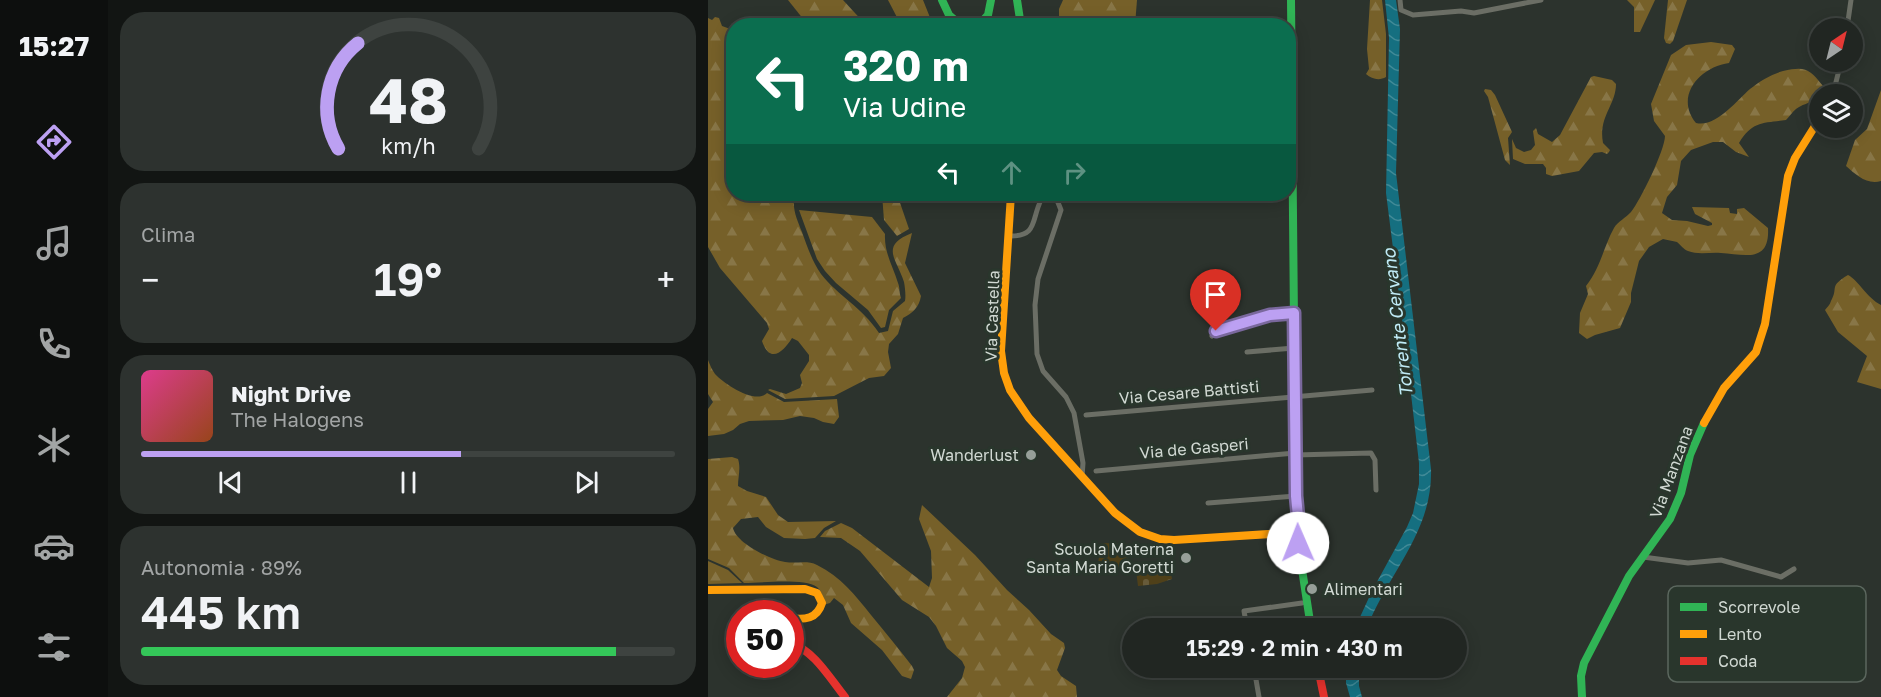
<!DOCTYPE html>
<html lang="it">
<head>
<meta charset="utf-8">
<style>
	:root { --surface:#212622; --page:#2d322f; --text:#f1f3f6; --muted:#a2a5a5; --line:#3e4340; --accent:#bca0f2 }
	body { margin:0; font-family:"Golos Text",sans-serif; background:var(--page); color:var(--text); height:100vh; display:flex; flex-direction:column; font-size:22px; white-space:nowrap }
	* { box-sizing:border-box; margin:0 }
	p { font-size:20px; color:var(--muted) }
	.icon { flex:none; width:33px; height:33px; fill:none; stroke:currentColor; stroke-width:2; stroke-linecap:round; stroke-linejoin:round }
	.map { position:relative; flex:1; overflow:hidden }
	.side { display:flex; flex-direction:column; gap:12px; padding:12px; background:#121513; width:600px }
	.side>* { flex:none }
	.guide { position:absolute; left:18px; top:18px; width:570px; height:183px; border-radius:24px; box-shadow:0 3px 15px #0003,0 0 0 2px var(--line); background:#0b6e4f; color:#fff; overflow:hidden }
	.needle { width:39px; rotate:35deg }
	.buttons { position:absolute; left:1101px; top:18px; display:grid; gap:12px }
	.buttons a { display:grid; place-items:center; width:54px; height:54px; border-radius:50%; background:var(--surface); box-shadow:0 3px 15px #0003,0 0 0 2px var(--line); font-size:30px }
	.speed { position:absolute; left:18px; top:600px; display:flex; gap:12px; font-size:30px; font-weight:700; text-align:center }
	.speed>* { display:grid; place-content:center; width:78px; height:78px; border-radius:50%; background:var(--surface); box-shadow:0 3px 15px #0003,0 0 0 2px var(--line); line-height:1 }
	.speed .limit { border:9px solid #d22; background:#fff; color:#111 }
	.pin { position:absolute; display:grid; place-items:center; width:51px; height:51px; color:#fff; margin:-62px -26px; border-radius:50% 50% 50% 0; rotate:-45deg; box-shadow:0 0 6px #0007 }
	.pin .icon { rotate:45deg }
	.me { position:absolute; width:66px; margin:-33px; rotate:359deg; stroke-linejoin:round; filter:drop-shadow(0 0 4px #0008) }
	.turn { display:flex; align-items:center; gap:21px; height:126px; padding:0 18px; font-size:27px }
	.turn .icon { width:78px; height:78px; stroke-width:2.5 }
	.turn b { display:block; font-size:42px; line-height:51px }
	.lanes { display:flex; align-items:center; height:57px; padding:0 18px; background:#0003; justify-content:center; gap:30px; direction:ltr }
	.lanes .off { opacity:.35 }
	.big { font-size:45px; font-weight:600; line-height:1.1 }
	.side .tile { flex:1; display:flex; flex-direction:column; justify-content:center; gap:9px; min-width:0; padding:0 21px; border-radius:24px; background:var(--page) }
	.side .dial { align-items:center; gap:0 }
	.dial svg { height:156px; overflow:visible; fill:none; stroke:var(--line); stroke-width:7; stroke-linecap:round; text-anchor:middle }
	.dial text { fill:var(--text); stroke:none }
	.song { display:flex; align-items:center; gap:18px }
	.cover { width:72px; height:72px; border-radius:9px; background:linear-gradient(135deg,hsl(330 70% 55%),hsl(20 70% 35%)) }
	.played { height:6px; border-radius:3px; background:linear-gradient(90deg,var(--accent) 60%,var(--line) 60%) }
	.keys { display:flex; justify-content:space-around; direction:ltr }
	.heat { display:flex; justify-content:space-between; align-items:center; font-size:33px; direction:ltr }
	.charge { height:9px; border-radius:4px; background:linear-gradient(90deg,#34c759 89%,var(--line) 0) }
	.trip { position:absolute; left:414px; top:618px; width:345px; height:60px; border-radius:30px; background:var(--surface); box-shadow:0 3px 15px #0003,0 0 0 2px var(--line); font-weight:600; line-height:60px; text-align:center }
	main { display:flex; flex:1; min-height:0 }
	.dock { display:flex; flex-direction:column; width:108px; justify-content:space-around; align-items:center; background:#0d0f0e; color:var(--muted) }
	.dock .icon { width:42px; height:42px }
	.dock .selected { color:var(--accent) }
	.dock b { font-size:27px; color:var(--text) }
	.map>svg:first-child { display:block }
	.forest { fill:url(#forest-firs) }
	.cemetery { fill:url(#cemetery-stones) }
	.pitch { fill:#4f4019 }
	.water { fill:url(#water-waves) }
	.lines { fill:none; stroke-linecap:round; stroke-linejoin:round }
	.street { stroke:#6b6e65; stroke-width:5 }
	.fast { stroke:#30b455; stroke-width:8 }
	.slow { stroke:#ff9f0a; stroke-width:8 }
	.jam { stroke:#e5322d; stroke-width:8 }
	.route-casing { stroke:#7a689d; stroke-width:15 }
	.route { stroke:#bca0f2; stroke-width:10 }
	.poi-dot { fill:#979f99; stroke:#29362c; stroke-width:2 }
	.labels { text-anchor:middle; dominant-baseline:central; stroke-width:6; stroke-linejoin:round; paint-order:stroke }
	.street-label { font-size:16px; fill:#d1d9d3; stroke:#29362c }
	.poi-label { font-size:16px; fill:#d1d9d3; stroke:#29362c; text-anchor:end }
	.water-label { font-size:18px; font-style:italic; fill:#c0ebf6; stroke:#29362c }
	.key { fill:#29362c; stroke:#5b675e; stroke-width:1.5 }
	.key-label { font-size:16px; fill:#d1d9d3 }
</style>
</head>
<body>
<main>
<nav class="dock">
<b>15:27</b>
<svg class="icon selected" aria-label="directions" viewBox="0 0 24 24"><path d="M12 3l9 9-9 9-9-9zM9 14v-3h6M13 9l2 2-2 2"/></svg>
<svg class="icon" aria-label="music" viewBox="0 0 24 24"><path d="M9 18V5l10-2v13"/><circle cx="6" cy="18" r="3"/><circle cx="16" cy="16" r="3"/></svg>
<svg class="icon" aria-label="phone" viewBox="0 0 24 24"><path d="M5 4h4l2 5-3 2q2 4 5 5l2-3 5 2v4C11 20 4 13 5 4z"/></svg>
<svg class="icon" aria-label="climate" viewBox="0 0 24 24"><path d="M12 3v18M4 7l16 10M4 17L20 7"/></svg>
<svg class="icon" aria-label="car" viewBox="0 0 24 24"><path d="M5 17H2v-5l4-1 3-4h7l3 4 3 1v5h-3M9 17h6M6 11h13"/><circle cx="7" cy="17" r="2"/><circle cx="17" cy="17" r="2"/></svg>
<svg class="icon" aria-label="filters" viewBox="0 0 24 24"><path d="M4 7h16M4 17h16"/><circle cx="9" cy="7" r="2"/><circle cx="15" cy="17" r="2"/></svg>
</nav>
<section class="side">
<div class="tile dial"><svg viewBox="0 0 100 80">
<path d="M14 69A42 42 0 1 1 86 69"/>
<path d="M14 69A42 42 0 0 1 24 15" stroke="#bca0f2"/>
<text x="50" y="56" font-size="32" font-weight="700">48</text>
<text x="50" y="72" font-size="11">km/h</text>
</svg></div>
<div class="tile"><p>Clima</p>
<div class="heat"><a>−</a><b class="big">19°</b><a>+</a></div>
</div>
<div class="tile">
<div class="song"><i class="cover"></i><div><b>Night Drive</b><p>The Halogens</p></div></div>
<div class="played"></div>
<div class="keys"><svg class="icon" aria-label="previous" viewBox="0 0 24 24"><path d="M18 5L8 12l10 7zM5 5v14"/></svg><svg class="icon" aria-label="pause" viewBox="0 0 24 24"><path d="M8 5v14M16 5v14"/></svg><svg class="icon" aria-label="next" viewBox="0 0 24 24"><path d="M6 5l10 7-10 7zM19 5v14"/></svg></div>
</div>
<div class="tile"><p>Autonomia · 89%</p><b class="big">445 km</b><div class="charge"></div></div>
</section>
<div class="map">
<svg width="1173" height="697" viewBox="0 0 1173 697">
	<defs>
		<pattern id="forest-firs" width="22" height="20" patternUnits="userSpaceOnUse" patternTransform="scale(1.5)"><rect width="22" height="20" fill="#766029"/><path d="M5 1l3.5 6h-7zM16 11l3.5 6h-7z" fill="#887647"/></pattern>
		<pattern id="cemetery-stones" width="16" height="16" patternUnits="userSpaceOnUse" patternTransform="scale(1.5)"><rect width="16" height="16" fill="#4f4019"/><path d="M2 7V4a2 2 0 0 1 4 0v3zM10 15v-3a2 2 0 0 1 4 0v3z" fill="#675b3a"/></pattern>
		<pattern id="water-waves" width="16" height="10" patternUnits="userSpaceOnUse" patternTransform="scale(1.5)"><rect width="16" height="10" fill="#156f80"/><path d="M0 5q4-4 8 0t8 0" fill="none" stroke="#418a97"/></pattern>
	</defs>
	<rect width="100%" height="100%" fill="#2c332d"/>
	<g class="forest">
		<path d="M80,0H135L158,25H100Z"/>
		<path d="M180,0H215L225,25H193Z"/>
		<path d="M355,0H429L427,25H351V9Z"/>
		<path d="M662,0H674L678,34V77C671,81 664,79 658,74L661,69L659,49Z"/>
		<path d="M919,0H947L932,32H926V7Z"/>
		<path d="M960,0H979L965,41L962,44L958,43L956,38Z"/>
		<path d="M7,17L11,18L14,26L25,30L26,194H116L136,197L137,200C123,202 111,195 97,194L86,201C85,211 90,222 94,232C99,246 104,261 113,274C130,296 154,307 171,333L180,331L185,311L197,301C198,296 197,287 196,282C189,259 171,246 204,233L197,263L213,296C211,307 205,313 195,318L190,334L181,344L180,352L183,368L176,376L161,378L126,396L77,399L60,390L62,389L78,394L92,388L94,383L92,375L101,361V355L90,341L84,338C76,351 62,365 54,341L61,329L59,323L12,268L0,247V18L4,20Z"/>
		<path d="M1003,42L1024,45L1027,49L1021,63C992,67 966,96 988,123C1008,128 1029,100 1042,89C1052,81 1064,74 1075,71C1097,66 1101,68 1115,86C1114,104 1100,100 1088,109C1084,112 1082,116 1078,120C1056,123 1044,121 1031,143L1041,157L1028,152L1015,142H1005L983,150L973,161L969,185L959,197L954,213L964,220L979,221L1000,226L1004,225V223L987,214L984,207L1021,208L1022,213L1029,214V209L1036,208L1060,228C1062,264 1035,254 1013,253C1002,252 990,255 980,251C975,249 973,245 969,242C965,241 959,240 955,239L941,247L931,261L923,293V302L912,328L887,335L879,339L871,333L872,313L880,294L878,286C893,267 895,248 906,228C910,221 918,218 923,212C932,201 957,150 957,136L946,121L943,104L963,55L978,45Z"/>
		<path d="M886,76L904,80L908,84C908,105 890,117 895,143L902,150L901,152L899,154L894,152L886,153L871,171L844,176L838,174V168L835,164H817L805,159L804,139L808,148L816,152L823,150L827,145L825,131L828,128L830,134L844,142L852,135L883,77Z"/>
		<path d="M777,89L783,90L787,95L804,132L800,138L802,165L797,160L780,97L776,91Z"/>
		<path d="M1173,90V181C1159,185 1148,175 1138,166L1147,140L1159,129Z"/>
		<path d="M174,194H189L201,229L189,236L176,220Z"/>
		<path d="M91,210L164,217L177,234C176,253 185,266 190,283C192,288 191,292 193,298L181,310L177,327L173,328L160,310L128,283L117,271L109,259Z"/>
		<path d="M1140,275C1150,280 1159,298 1173,305V389L1149,382L1159,356L1130,332L1117,310C1119,307 1122,305 1123,301C1131,287 1120,287 1140,275Z"/>
		<path d="M0,360C2,365 4,370 7,374C16,384 48,405 59,393L76,402L129,399L131,417L126,424L115,422L106,418L92,416L75,420L41,421L32,424L25,430L16,434L0,436V409L5,402L0,394Z"/>
		<path d="M24,457L30,459C33,468 30,477 30,486L39,491L58,497L70,515L80,522L128,521L116,528L107,538L97,539L76,538L58,527L50,517L33,519L25,528C28,543 63,560 77,562C89,564 99,560 109,565C133,577 147,595 163,615C177,632 191,649 204,666L206,670L203,679L194,676L174,650L143,623L135,605L126,598L122,603L115,605C115,598 114,591 109,587C97,578 52,583 36,583L21,568L0,559V459Z"/>
		<path d="M214,505L267,555L299,590L321,610L343,634L356,643L357,648L349,670L353,676L368,686L369,697H239L254,678L257,667L254,661L239,648L228,626L221,617L194,600L152,551L133,538L112,537L117,531L133,523L144,528L221,587L224,578L223,551L211,519Z"/>
		<path d="M0,561L20,570L34,583L0,584Z"/>
	</g>
	<path class="cemetery" d="M462,568L464,579L449,584L430,586L428,570Z"/>
	<path class="pitch" d="M393,543L425,544L424,549L419,553L421,562L427,565L389,570Z"/>
	<g class="water">
		<path d="M677,0H688L692,29L688,173L723,469C725,532 680,573 659,628H647L664,591L699,527L705,513L711,484V463L698,351L678,193L681,38Z"/>
		<path d="M638,668H651V686L654,697H642L638,683Z"/>
	</g>
	<g class="lines">
		<g class="street">
			<path d="M692,0L693,10L705,15L753,11L766,13L833,0"/>
			<path d="M1139,28L1143,0"/>
			<path d="M1125,94L1133,62"/>
			<path d="M301,236C330,237 323,220 333,200L343,196L349,200L353,210L330,279L327,305L329,354L335,371L358,397L366,413L375,463L374,477"/>
			<path d="M504,336L508,331L562,315L586,313"/>
			<path d="M539,352L586,348"/>
			<path d="M378,415L664,390"/>
			<path d="M587,455L663,453L667,460L668,490"/>
			<path d="M388,471L587,453"/>
			<path d="M500,503L588,496"/>
			<path d="M935,557L980,563L1013,560L1073,577L1086,569"/>
			<path d="M539,628L536,611L594,603"/>
			<path d="M546,668L551,697"/>
		</g>
		<g class="fast">
			<path d="M234,0L241,15L254,26"/>
			<path d="M309,0L313,26"/>
			<path d="M583,0L586,322"/>
			<path d="M270,26L280,15L283,0"/>
			<circle cx="584" cy="538" r="7"/>
			<path d="M590,543L603,628"/>
			<path d="M874,697L873,676L876,663L921,576L962,519L973,493L982,455L996,423"/>
		</g>
		<g class="slow">
			<path d="M303,194L293,351L296,373L302,390L321,418L407,513L432,532L452,539L466,540L578,533"/>
			<path d="M586,322L590,533"/>
			<path d="M996,423L1016,388L1048,352L1057,324L1080,176L1087,158L1112,118"/>
			<path d="M0,590L97,589L109,593L114,603C109,619 97,620 82,618"/>
		</g>
		<g class="jam">
			<path d="M82,642C108,653 120,676 137,697"/>
			<path d="M610,668L616,697"/>
		</g>
	</g>
	<g class="lines">
		<g class="route-casing">
			<path id="route" d="M508,331L562,315L586,313L588,496L592,537L590,543"/>
		</g>
		<use href="#route" class="route"/>
	</g>
	<g class="poi-dot">
		<circle cx="323" cy="455" r="6"/>
		<circle cx="478" cy="558" r="6"/>
		<circle cx="604" cy="589" r="6"/>
	</g>
	<g class="labels">
		<g class="street-label">
			<text transform="translate(284 316) rotate(-88)">Via Castella</text>
			<text transform="translate(481 392) rotate(-5)">Via Cesare Battisti</text>
			<text transform="translate(486 448) rotate(-5)">Via de Gasperi</text>
			<text transform="translate(963 472) rotate(-70)">Via Manzana</text>
		</g>
		<g class="poi-label">
			<text x="311" y="455">Wanderlust</text>
			<text x="466" y="549">Scuola Materna<tspan x="466" dy="18">Santa Maria Goretti</tspan></text>
			<text x="616" y="589" text-anchor="start">Alimentari</text>
		</g>
		<g class="water-label">
			<text transform="translate(689 323) rotate(-97)">Torrente Cervano</text>
		</g>
	</g>
	<rect x="960" y="586" width="198" height="96" rx="9" class="key"/>
	<rect x="972" y="603" width="27" height="8" fill="#30b455"/>
	<rect x="972" y="630" width="27" height="8" fill="#ff9f0a"/>
	<rect x="972" y="657" width="27" height="8" fill="#e5322d"/>
	<g class="key-label">
		<text x="1010" y="613">Scorrevole</text>
		<text x="1010" y="640">Lento</text>
		<text x="1010" y="667">Coda</text>
	</g>
</svg>
<div class="buttons">
<a><svg class="needle" viewBox="-14 -14 28 28"><path d="M0-13l5 13h-10z" fill="#e53935"/><path d="M0 13l5-13h-10z" fill="#a2a5a5"/></svg></a>
<a><svg class="icon" aria-label="layers" viewBox="0 0 24 24"><path d="M12 4l9 5-9 5-9-5zM3 14l9 5 9-5"/></svg></a>
</div>
<div class="speed"><div class="limit">50</div></div>
<div class="pin" style="left:508px;top:331px;background:#d93025"><svg class="icon" aria-label="arrive" viewBox="0 0 24 24"><path d="M6 21V4h12l-3 4 3 4H6"/></svg></div>
<svg class="me" style="left:590px;top:543px" viewBox="-20 -20 40 40"><circle r="19" fill="#fff"/><path d="M0-13L10 11 0 6-10 11z" fill="#bca0f2"/></svg>
<div class="trip">15:29 · 2 min · 430 m</div>
<div class="guide">
<div class="turn"><svg class="icon" aria-label="left" viewBox="0 0 24 24"><path d="M17 20v-9H6M10 6l-5 5 5 5"/></svg><div><b>320 m</b>Via Udine</div></div>
<div class="lanes"><svg class="icon" aria-label="left" viewBox="0 0 24 24"><path d="M17 20v-9H6M10 6l-5 5 5 5"/></svg><svg class="icon off" aria-label="ahead" viewBox="0 0 24 24"><path d="M12 20V5M6 11l6-6 6 6"/></svg><svg class="icon off" aria-label="right" viewBox="0 0 24 24"><path d="M7 20v-9h11M14 6l5 5-5 5"/></svg></div>
</div>
</div>
</main>
</body>
</html>
